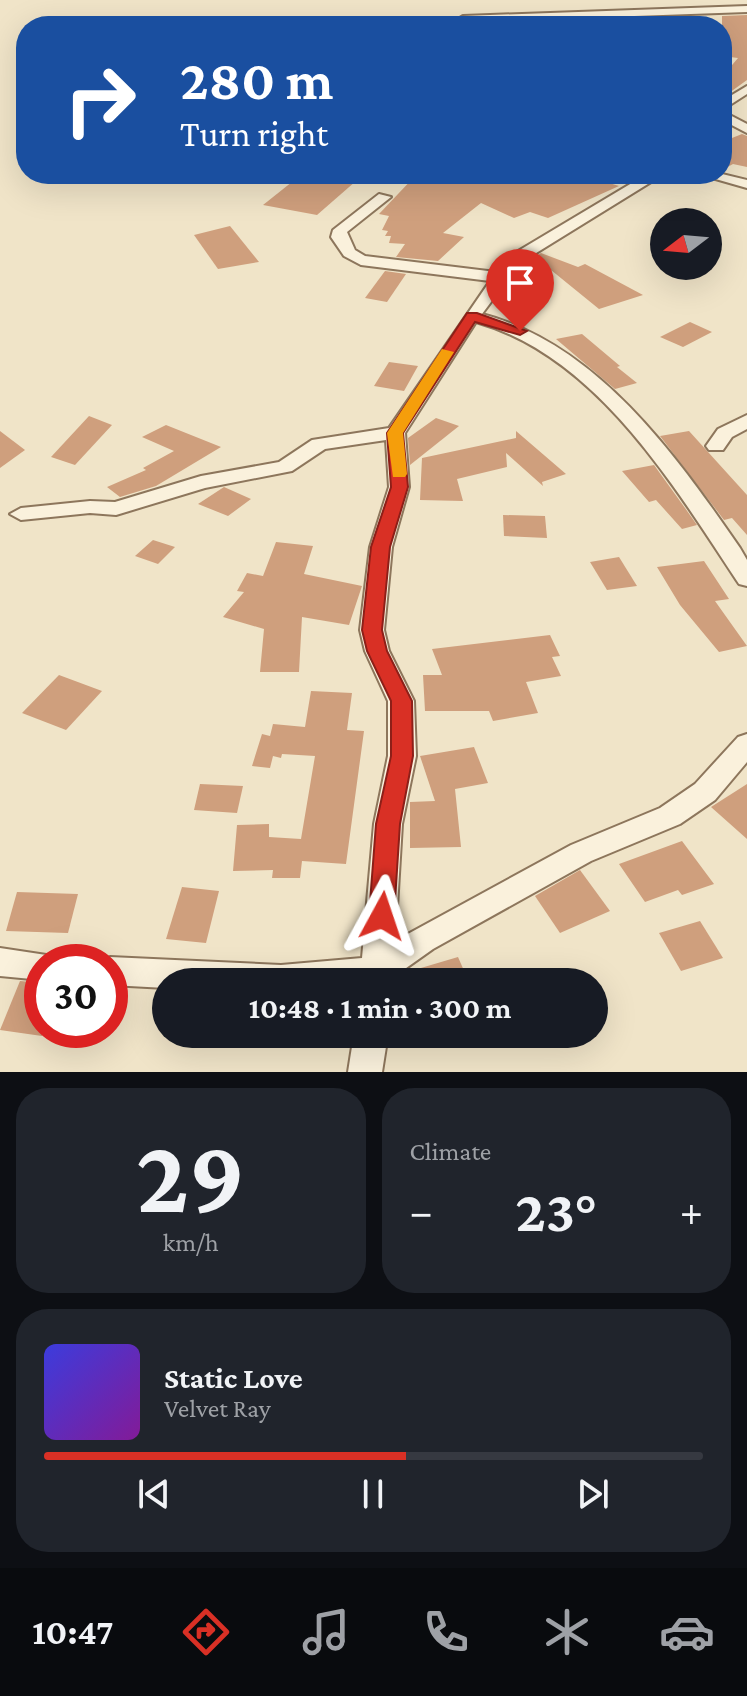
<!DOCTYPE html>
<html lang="en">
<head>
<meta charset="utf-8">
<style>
	:root { --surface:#171b24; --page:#20242c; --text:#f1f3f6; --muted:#9ea1a6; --line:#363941; --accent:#d93025 }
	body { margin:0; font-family:"Crimson Pro",serif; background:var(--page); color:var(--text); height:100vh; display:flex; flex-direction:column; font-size:30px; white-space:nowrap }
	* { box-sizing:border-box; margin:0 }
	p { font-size:26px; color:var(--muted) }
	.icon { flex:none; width:44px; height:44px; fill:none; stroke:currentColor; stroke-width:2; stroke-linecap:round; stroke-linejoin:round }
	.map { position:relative; height:1072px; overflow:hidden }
	.sheet { display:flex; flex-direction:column; gap:16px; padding:16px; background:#0d0f14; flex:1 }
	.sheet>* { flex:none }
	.banner { position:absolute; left:16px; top:16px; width:716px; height:168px; border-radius:32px; box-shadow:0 8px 32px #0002; background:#1a4fa0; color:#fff; overflow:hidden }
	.needle { width:52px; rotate:254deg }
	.tools { position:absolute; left:650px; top:208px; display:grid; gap:16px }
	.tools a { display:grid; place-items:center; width:72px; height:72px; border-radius:50%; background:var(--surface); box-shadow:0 8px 32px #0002; font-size:40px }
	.speed { position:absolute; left:24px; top:944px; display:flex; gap:16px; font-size:40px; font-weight:700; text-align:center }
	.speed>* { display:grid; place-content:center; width:104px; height:104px; border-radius:50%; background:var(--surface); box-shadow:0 8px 32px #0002; line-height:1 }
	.speed .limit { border:12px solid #d22; background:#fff; color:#111 }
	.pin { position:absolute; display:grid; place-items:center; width:68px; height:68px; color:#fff; margin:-82px -34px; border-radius:50% 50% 50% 0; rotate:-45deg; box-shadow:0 0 8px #0007 }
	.pin .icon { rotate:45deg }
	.me { position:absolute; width:88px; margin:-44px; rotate:5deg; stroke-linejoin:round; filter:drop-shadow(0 0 6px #0008) }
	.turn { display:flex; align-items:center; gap:28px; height:168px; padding:0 32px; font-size:36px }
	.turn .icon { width:104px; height:104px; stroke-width:2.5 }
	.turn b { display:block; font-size:56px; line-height:68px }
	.big { font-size:60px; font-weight:700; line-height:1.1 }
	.sheet .tile { flex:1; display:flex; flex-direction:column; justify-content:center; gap:12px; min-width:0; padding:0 28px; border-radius:32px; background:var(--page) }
	.sheet .dial { align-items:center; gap:0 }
	.dial b { font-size:104px; line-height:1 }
	.song { display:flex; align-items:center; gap:24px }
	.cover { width:96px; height:96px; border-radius:12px; background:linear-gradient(135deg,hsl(240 70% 55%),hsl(290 70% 35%)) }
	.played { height:8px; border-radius:4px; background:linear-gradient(90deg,var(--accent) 55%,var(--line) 55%) }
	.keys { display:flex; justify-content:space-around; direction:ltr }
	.heat { display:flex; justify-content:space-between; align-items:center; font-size:44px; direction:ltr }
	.sheet .tiles { flex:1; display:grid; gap:16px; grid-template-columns:1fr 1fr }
	.tile:last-child { grid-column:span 2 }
	.trip { position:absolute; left:152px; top:968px; width:456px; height:80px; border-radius:40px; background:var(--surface); box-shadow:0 8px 32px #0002; font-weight:700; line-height:80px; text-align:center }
	.dock { display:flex; height:128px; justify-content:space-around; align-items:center; background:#090b0e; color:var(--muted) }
	.dock .icon { width:56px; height:56px }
	.dock .current { color:var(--accent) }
	.dock b { font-size:36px; color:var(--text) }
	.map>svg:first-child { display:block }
	.building { fill:#cf9f7d }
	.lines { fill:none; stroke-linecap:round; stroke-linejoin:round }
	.minor-casing { stroke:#8d765c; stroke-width:4 }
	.minor { fill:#faf1dc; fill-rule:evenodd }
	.route { fill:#d93025; stroke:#8d1f18; stroke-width:2 }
	.slow { fill:#f59e0b }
</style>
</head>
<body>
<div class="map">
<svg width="747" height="1072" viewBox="0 0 747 1072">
	<rect width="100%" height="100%" fill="#f0e4c8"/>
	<g class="building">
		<path d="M747,15V80L722,98V77L738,58L722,56V16Z"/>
		<path d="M698,17L708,23L590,26L584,21Z"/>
		<path d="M742,134L747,136V167L733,164L722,170V142Z"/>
		<path d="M302,174H364L317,215L263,205Z"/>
		<path d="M417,174H602L596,179L619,186L548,218L530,212L514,218L481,203L443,233L464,237L438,261L396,257L405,244L389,243L391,236H385L388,231L382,230L389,216L379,214Z"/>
		<path d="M230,226L259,262L218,269L194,235Z"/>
		<path d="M541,253L578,267L585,264L643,295L599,309L535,257Z"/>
		<path d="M385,271L406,274L387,302L365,298Z"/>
		<path d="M690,322L712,332L683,347L660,337Z"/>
		<path d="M582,334L620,366L617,367L637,383L615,389L556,339Z"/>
		<path d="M389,362L418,366L404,391L374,386Z"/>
		<path d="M89,416L112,425L75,465L51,457Z"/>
		<path d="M436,418L459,426L410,465L408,438Z"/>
		<path d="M166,425L221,447L156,486L120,497L107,487L146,470L143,468L174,451L142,437Z"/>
		<path d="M0,431L25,450L0,468Z"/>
		<path d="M516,431L566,474L542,482L543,486L506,453L507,467L457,479L463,501L420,500L422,458L516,438Z"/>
		<path d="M689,431L747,495V535L732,518L724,520L660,436Z"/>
		<path d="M654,465L685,508L697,525L682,529L656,500L649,502L622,471Z"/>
		<path d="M224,487L251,499L228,516L198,504Z"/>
		<path d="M503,515L545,516L547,538L504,536Z"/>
		<path d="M153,540L175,547L158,564L135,556Z"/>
		<path d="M276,542L313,546L304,574L362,586L349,625L302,617L299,672H260L264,629L223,617L244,592L237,591L247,573L263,576Z"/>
		<path d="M619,557L637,586L607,590L590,562Z"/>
		<path d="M704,561L729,599L715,601L747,646L719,652L680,605L657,567Z"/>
		<path d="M550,635L560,656L552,657L561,676L526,682L538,713L493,721L489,711H425L423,675H442L432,649Z"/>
		<path d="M59,675L102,691L66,730L22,713Z"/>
		<path d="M311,691L352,693L347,730L364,731L346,864L302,861L300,878H272L273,870L233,871L237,825L269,824V837L301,839L315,756L282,754L281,758L273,756L270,768L252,766L262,734L270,736L273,724L305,727Z"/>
		<path d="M474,747L488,783L455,789L461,847L410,848V802L435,801L420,756Z"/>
		<path d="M200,784L243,786L237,813L194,810Z"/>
		<path d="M747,784V839L711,807Z"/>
		<path d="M682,841L714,884L682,895L678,890L645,902L619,864Z"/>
		<path d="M580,870L610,911L560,933L535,896Z"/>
		<path d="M182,887L219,891L206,943L166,939Z"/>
		<path d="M17,892L78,894L68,933L6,931Z"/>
		<path d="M700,921L723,958L681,971L659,933Z"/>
		<path d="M458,957L469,982H395L404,973Z"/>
		<path d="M20,981L42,983V1036L0,1030Z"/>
	</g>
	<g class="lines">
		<g class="minor-casing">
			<g id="minor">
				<path d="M747,6V12L463,22L458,19L463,16Z"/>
				<path d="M747,86V94L722,110V101Z"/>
				<path d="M722,111L747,124V133L722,120Z"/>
				<path d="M647,174H664L520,263L482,314C597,344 676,455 740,548L747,560V586L739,584C674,486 597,356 476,322L405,433L409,487L392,547L384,630L389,651L414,701L416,756L402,824L395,941L571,845L660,808L695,784L738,737L747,734V762L715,800L680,824L591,861L433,949L392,978V982H166V988L110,985V962H98L110,957L281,965L362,958L374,824L388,756V701L365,651L360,630L370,547L389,487L386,440L325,449L292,471L205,488L116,515L90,513L21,520L10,514L21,508L90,501L115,502L201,476L279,462L312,440L389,428L490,281L361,265L344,256L331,237L333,230L379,194L391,197L347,232L355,250L365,256L496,272L508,257Z"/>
				<path d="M698,174H722L747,180V188Z"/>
				<path d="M747,415V429L732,437L723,450H709L706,446L718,429Z"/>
				<path d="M0,948L53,956L56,962H42V980L0,976Z"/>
				<path d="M354,1034H388L382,1072H348Z"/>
			</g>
		</g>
		<use href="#minor" class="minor"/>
	</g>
	<path class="route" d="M467,313H477L527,331L520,335L475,322L403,433L408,487L390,547L382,630L387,651L412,701L413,756L400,824L394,916L391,923L382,927L373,923L369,916L376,824L391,756V701L367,651L362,630L371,547L391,487L387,433Z"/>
	<path class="slow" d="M442,349L454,352L403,433L407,474L405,477H393L387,433Z"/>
</svg>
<div class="tools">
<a><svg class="needle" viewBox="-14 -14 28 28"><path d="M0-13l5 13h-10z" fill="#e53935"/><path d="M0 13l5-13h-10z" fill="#9ea1a6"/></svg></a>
</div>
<div class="speed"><div class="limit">30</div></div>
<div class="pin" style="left:520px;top:331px;background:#d93025"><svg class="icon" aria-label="arrive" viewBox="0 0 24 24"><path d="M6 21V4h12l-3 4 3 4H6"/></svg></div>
<svg class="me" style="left:382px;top:916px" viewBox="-20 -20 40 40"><path d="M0-17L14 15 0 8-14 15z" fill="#d93025" stroke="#fff" stroke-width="4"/></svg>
<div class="trip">10:48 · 1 min · 300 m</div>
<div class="banner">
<div class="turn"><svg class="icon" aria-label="right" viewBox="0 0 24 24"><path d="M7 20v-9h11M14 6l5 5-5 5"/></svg><div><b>280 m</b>Turn right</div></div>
</div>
</div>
<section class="sheet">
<div class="tiles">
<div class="tile dial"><b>29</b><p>km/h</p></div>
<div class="tile"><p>Climate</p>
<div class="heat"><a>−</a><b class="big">23°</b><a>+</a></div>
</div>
<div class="tile">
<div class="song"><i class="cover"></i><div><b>Static Love</b><p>Velvet Ray</p></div></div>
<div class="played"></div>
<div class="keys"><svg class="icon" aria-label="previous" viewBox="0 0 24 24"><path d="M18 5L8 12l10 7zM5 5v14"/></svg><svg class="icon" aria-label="pause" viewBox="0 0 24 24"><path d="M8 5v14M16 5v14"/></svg><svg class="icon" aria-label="next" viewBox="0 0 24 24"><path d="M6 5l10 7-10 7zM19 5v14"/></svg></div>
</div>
</div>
</section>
<nav class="dock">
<b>10:47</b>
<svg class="icon current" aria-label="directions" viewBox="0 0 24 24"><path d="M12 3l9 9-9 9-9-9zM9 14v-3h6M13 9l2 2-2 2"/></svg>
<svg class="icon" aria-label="music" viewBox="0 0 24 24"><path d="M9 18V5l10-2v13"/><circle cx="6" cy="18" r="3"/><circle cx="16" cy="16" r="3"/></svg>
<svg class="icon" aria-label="phone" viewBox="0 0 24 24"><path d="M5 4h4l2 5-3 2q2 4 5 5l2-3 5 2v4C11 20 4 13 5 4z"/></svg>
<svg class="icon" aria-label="climate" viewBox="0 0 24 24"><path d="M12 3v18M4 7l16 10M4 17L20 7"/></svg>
<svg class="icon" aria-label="car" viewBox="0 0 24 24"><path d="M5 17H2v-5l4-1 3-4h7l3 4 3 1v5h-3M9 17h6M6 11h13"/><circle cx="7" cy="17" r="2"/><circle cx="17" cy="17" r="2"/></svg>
</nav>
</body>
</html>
